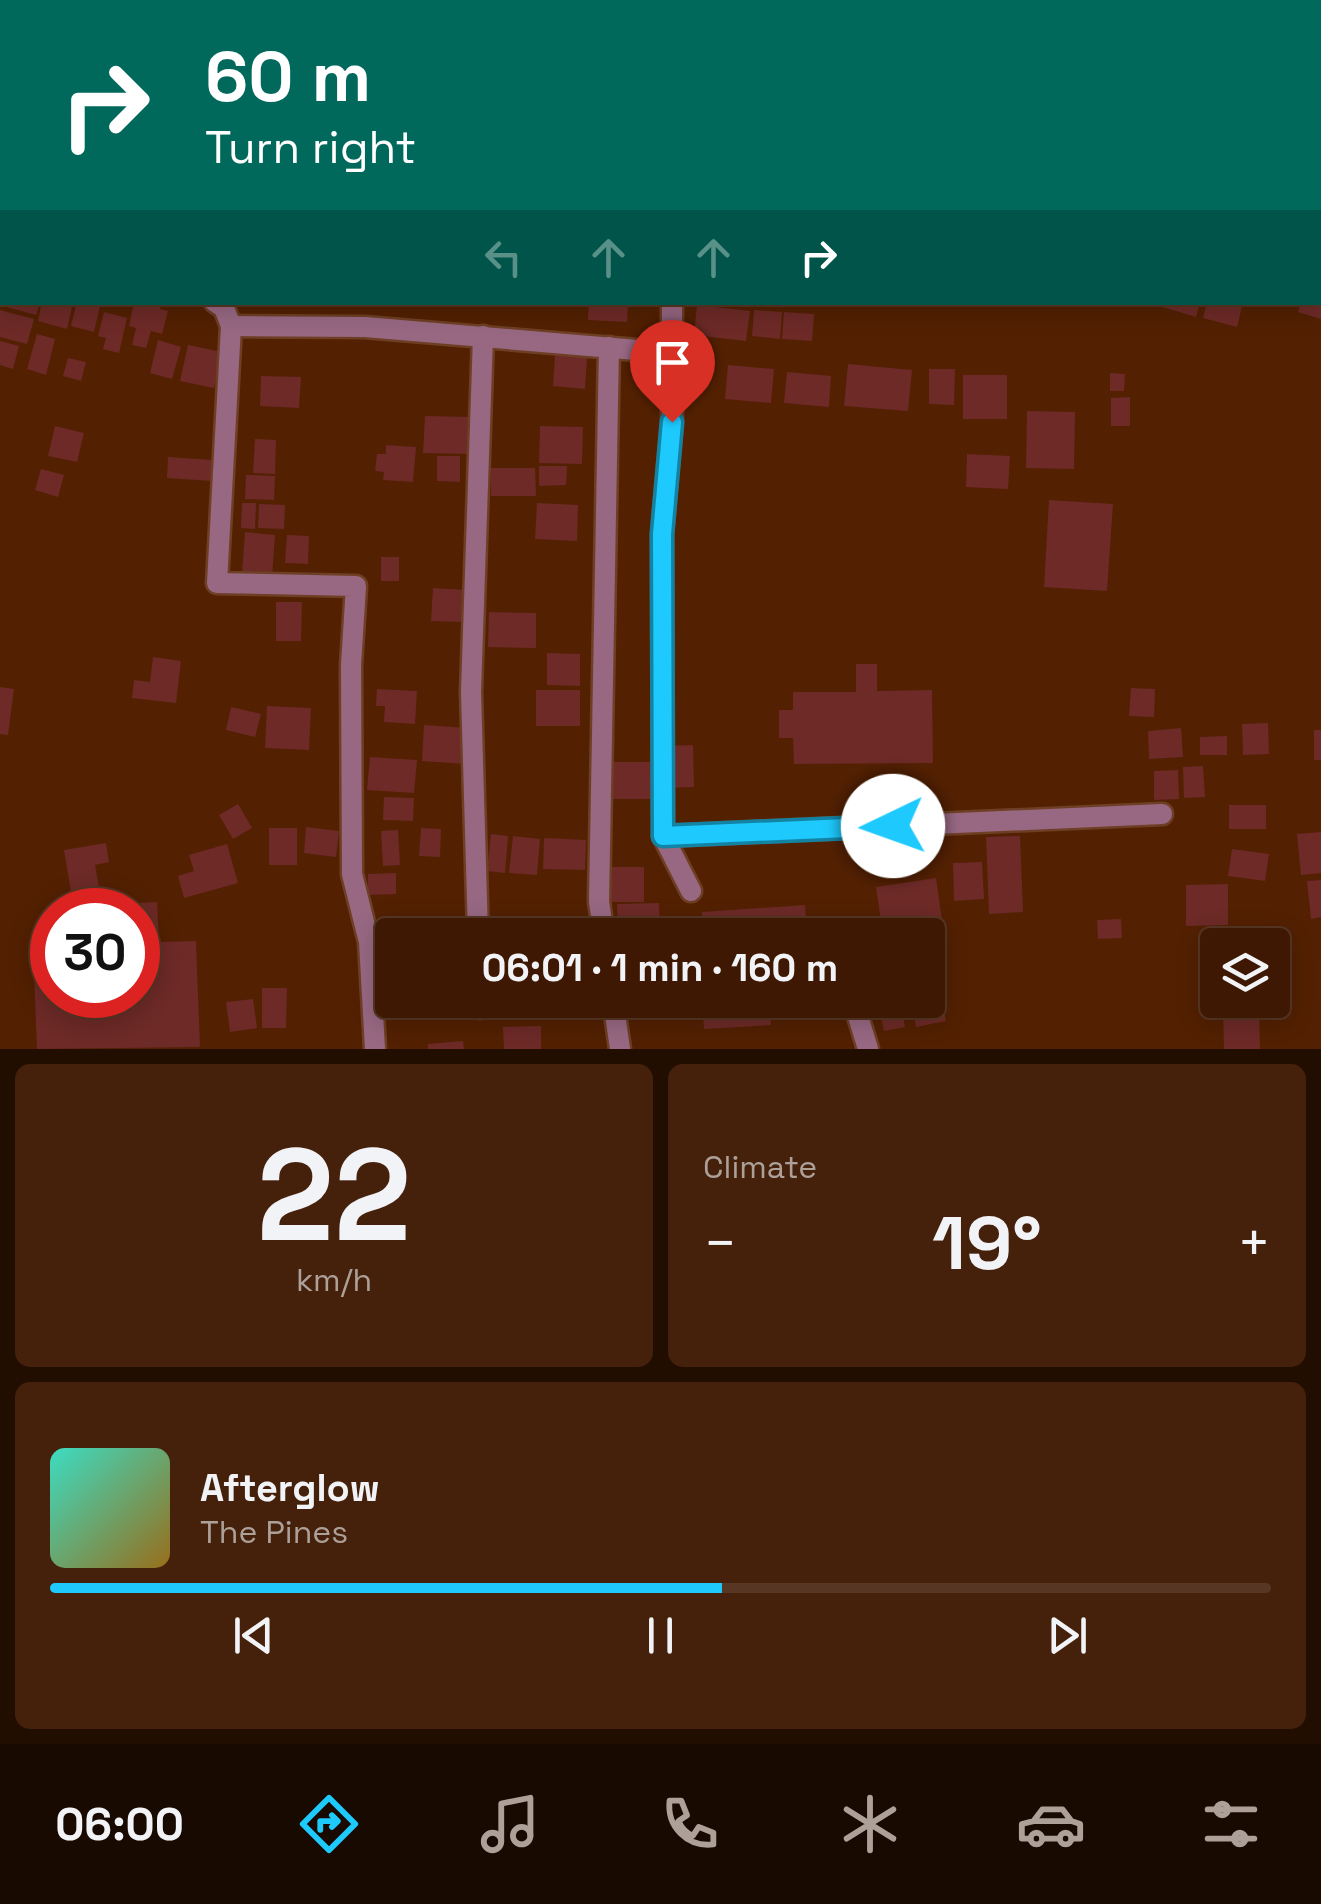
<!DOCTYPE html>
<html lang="en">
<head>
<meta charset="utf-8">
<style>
	:root { --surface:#3e1802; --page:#45210c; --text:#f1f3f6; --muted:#ada099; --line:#573724; --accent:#1dc9fd }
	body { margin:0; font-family:"Space Grotesk",sans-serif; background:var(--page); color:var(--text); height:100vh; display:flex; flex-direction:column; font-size:38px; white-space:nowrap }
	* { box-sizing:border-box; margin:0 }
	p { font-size:32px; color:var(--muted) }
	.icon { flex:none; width:55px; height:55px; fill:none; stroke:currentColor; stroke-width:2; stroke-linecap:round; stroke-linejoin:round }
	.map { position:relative; height:1049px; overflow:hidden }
	.side { display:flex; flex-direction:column; gap:15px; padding:15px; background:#220d01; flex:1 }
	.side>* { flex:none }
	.banner { position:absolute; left:0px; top:0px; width:1322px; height:305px; box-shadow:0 5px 25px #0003,0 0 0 2px var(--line); background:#00695c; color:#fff; overflow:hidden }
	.buttons { position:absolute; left:1200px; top:928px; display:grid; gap:20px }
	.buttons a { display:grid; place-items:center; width:90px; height:90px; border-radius:10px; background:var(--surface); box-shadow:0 5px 25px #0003,0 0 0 2px var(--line); font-size:50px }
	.speed { position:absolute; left:30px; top:888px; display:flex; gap:20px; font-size:50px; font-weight:700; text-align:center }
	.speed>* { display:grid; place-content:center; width:130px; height:130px; border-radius:50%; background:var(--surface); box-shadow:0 5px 25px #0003,0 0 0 2px var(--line); line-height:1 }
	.speed .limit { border:15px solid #d22; background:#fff; color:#111 }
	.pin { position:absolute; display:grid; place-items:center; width:85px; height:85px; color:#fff; margin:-102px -42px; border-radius:50% 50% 50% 0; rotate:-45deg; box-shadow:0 0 10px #0007 }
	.pin .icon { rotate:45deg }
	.me { position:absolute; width:110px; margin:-55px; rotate:267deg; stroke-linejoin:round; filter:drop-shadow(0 0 8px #0008) }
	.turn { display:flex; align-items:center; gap:35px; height:210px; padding:0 40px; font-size:45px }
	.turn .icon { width:130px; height:130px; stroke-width:2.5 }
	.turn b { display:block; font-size:70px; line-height:85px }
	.lanes { display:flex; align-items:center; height:95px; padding:0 40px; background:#0003; justify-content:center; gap:50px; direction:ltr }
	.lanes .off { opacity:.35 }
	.big { font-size:75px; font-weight:700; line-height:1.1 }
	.side .tile { flex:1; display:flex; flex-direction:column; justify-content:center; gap:15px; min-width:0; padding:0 35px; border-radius:15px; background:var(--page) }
	.side .dial { align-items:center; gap:0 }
	.dial b { font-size:130px; line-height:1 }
	.song { display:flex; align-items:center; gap:30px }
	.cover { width:120px; height:120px; border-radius:15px; background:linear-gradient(135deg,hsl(170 70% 55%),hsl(40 70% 35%)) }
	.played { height:10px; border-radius:5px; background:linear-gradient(90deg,var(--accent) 55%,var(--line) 55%) }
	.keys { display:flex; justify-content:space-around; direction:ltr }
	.heat { display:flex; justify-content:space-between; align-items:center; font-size:55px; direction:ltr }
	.side .tiles { flex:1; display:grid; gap:15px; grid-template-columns:1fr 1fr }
	.tile:last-child { grid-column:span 2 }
	.trip { position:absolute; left:375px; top:918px; width:570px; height:100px; border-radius:10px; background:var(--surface); box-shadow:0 5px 25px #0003,0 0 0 2px var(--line); font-weight:700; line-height:100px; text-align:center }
	.dock { display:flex; height:160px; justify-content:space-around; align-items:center; background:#190a01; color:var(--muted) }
	.dock .icon { width:70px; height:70px }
	.dock .on { color:var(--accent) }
	.dock b { font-size:45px; color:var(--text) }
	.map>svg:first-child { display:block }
	.building { fill:#6d2a27 }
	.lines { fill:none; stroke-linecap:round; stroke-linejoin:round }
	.street-casing { stroke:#6e3f24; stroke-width:25 }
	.street { stroke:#986883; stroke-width:20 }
	.route-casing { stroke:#1383a4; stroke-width:25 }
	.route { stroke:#1dc9fd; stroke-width:18 }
</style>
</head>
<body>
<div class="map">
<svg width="1321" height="1049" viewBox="0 0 1321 1049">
	<rect width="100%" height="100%" fill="#532002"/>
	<g class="building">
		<path d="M4,302H40L36,315L3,306Z"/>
		<path d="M42,302H73L67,329L38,321Z"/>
		<path d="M77,302H101L94,332L71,326Z"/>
		<path d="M134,302H162L160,309L168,311L162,334L151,331L146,348L132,345L136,328L129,326Z"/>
		<path d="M589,302H628L627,322L588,320Z"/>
		<path d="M1146,302H1200L1196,317Z"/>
		<path d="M1207,302H1243L1237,327L1203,318Z"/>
		<path d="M1301,302H1321V319L1298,312Z"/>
		<path d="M697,305L750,311L746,341L694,335Z"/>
		<path d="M0,310L34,319L27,344L0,337Z"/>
		<path d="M754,310L782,312L780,339L752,336Z"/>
		<path d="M104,312L127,318L119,353L103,349L106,338L98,336Z"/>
		<path d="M784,312L814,314L812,341L782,339Z"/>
		<path d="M37,334L55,339L46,375L27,369Z"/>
		<path d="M158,340L181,347L172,379L150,373Z"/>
		<path d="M0,341L19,346L13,369L0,365Z"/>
		<path d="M188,345L222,352L214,388L180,381Z"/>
		<path d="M555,355L587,357L585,389L553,386Z"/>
		<path d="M68,358L86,362L81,381L63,376Z"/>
		<path d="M848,364L912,370L908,411L844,406Z"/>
		<path d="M728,365L774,369L771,403L725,399Z"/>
		<path d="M929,369H955L954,405L929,404Z"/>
		<path d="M787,372L831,376L829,407L784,403Z"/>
		<path d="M1110,373L1125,374L1124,391H1110Z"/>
		<rect x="963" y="375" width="44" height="44"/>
		<path d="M261,376L301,377L299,408L260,406Z"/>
		<path d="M1130,397V426H1111V398Z"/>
		<path d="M1027,411L1075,412L1074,469L1026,468Z"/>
		<path d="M425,416L470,417L469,454L423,453Z"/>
		<path d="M55,426L84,433L77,462L48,456Z"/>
		<path d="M540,426L583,427L582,464L539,463Z"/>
		<path d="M255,439L276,440L275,474L253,473Z"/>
		<path d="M386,445L416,447L413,482L383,480L384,472L375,471L377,454H386Z"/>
		<path d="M967,454L1010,456L1008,489L966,487Z"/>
		<path d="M437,456H460V482L437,481Z"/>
		<path d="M168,457L213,460L212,481L167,478Z"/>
		<path d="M539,466H567L566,485L539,486Z"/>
		<path d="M491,468H535L536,496H491Z"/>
		<path d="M41,469L64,475L58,497L35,490Z"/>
		<path d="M246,475L275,476L274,500L245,499Z"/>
		<path d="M1049,500L1113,504L1107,591L1044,587Z"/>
		<path d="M242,503H256L255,529L241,528Z"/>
		<path d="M537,503L578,505L577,541L535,539Z"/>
		<path d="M259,504L285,505L284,529L258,528Z"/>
		<path d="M245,532L275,535L272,577L242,574Z"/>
		<path d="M287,535L309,536L308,564L285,563Z"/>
		<rect x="381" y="557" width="18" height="24"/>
		<path d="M433,588L466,590L464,622L431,621Z"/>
		<path d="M276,602H302L301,641H276Z"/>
		<path d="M489,612L536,613V648L488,647Z"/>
		<path d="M547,653L580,654V686L547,685Z"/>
		<path d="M153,657L181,661L176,703L132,698L134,680L150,682Z"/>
		<path d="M856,664H877V691L932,690L933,763L794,764L793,738H779V710H793V692H856Z"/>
		<path d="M0,687L14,689L8,735L0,734Z"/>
		<path d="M1131,688L1155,689L1154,717L1129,716Z"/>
		<path d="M377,689L417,691L415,724L384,722L385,706H376Z"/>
		<rect x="536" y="690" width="44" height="36"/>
		<path d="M267,706L311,708L309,750L265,748Z"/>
		<path d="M231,707L261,714L255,737L226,730Z"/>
		<path d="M1268,723L1269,754L1243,755L1242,724Z"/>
		<path d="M424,725L467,728L465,764L422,761Z"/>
		<path d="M1181,728L1183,757L1149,759L1148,731Z"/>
		<rect x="1314" y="730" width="7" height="30"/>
		<path d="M1227,736V755H1200V737Z"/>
		<path d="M693,745L694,787L665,788L664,746Z"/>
		<path d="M370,757L417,760L414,793L367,790Z"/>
		<path d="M611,762H658V799H610Z"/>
		<path d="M1203,766L1205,797L1184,798L1183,767Z"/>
		<path d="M1178,770L1179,799L1154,800V771Z"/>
		<path d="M384,797L414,798L413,821L383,820Z"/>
		<path d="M238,804L252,828L233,839L219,815Z"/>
		<rect x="1229" y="805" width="37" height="24"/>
		<path d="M306,827L339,831L336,857L304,853Z"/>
		<rect x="269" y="828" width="28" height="37"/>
		<path d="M421,828L441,829L440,857L419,856Z"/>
		<path d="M398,830L400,865L383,866L381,831Z"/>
		<path d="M1321,832V873L1301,875L1297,834Z"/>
		<path d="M491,834L508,836L505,873L487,871Z"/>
		<path d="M513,836L540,839L537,875L509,873Z"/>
		<path d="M1020,836L1023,912L989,914L986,837Z"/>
		<path d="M544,838L586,840L585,870L543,869Z"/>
		<path d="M106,843L109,862L95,865L102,905L74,910L64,850Z"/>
		<path d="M227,844L238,883L184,898L178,876L194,871L189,855Z"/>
		<path d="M1232,849L1269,854L1265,881L1228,876Z"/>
		<path d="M982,862L984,899L954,901L953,863Z"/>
		<path d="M610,867H644V902H609Z"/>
		<path d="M396,873V894L368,895V874Z"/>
		<path d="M936,878L946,948L928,951V935H883L876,887Z"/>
		<path d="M1321,880V917L1311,919L1307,881Z"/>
		<path d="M1228,884V925L1186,926V885Z"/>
		<path d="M157,902L159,942L196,941L200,1047L37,1049L33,948L52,947V995H138V910H119V904Z"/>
		<path d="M659,903L660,935H618L617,904Z"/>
		<path d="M805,905L807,935H703L702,912Z"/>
		<path d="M1121,919L1122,938L1098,939L1097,920Z"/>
		<path d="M262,988H287L286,1028H262Z"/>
		<path d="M940,994L946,1021L916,1027L911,1000Z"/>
		<path d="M253,999L257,1028L230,1032L226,1002Z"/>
		<rect x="514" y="1000" width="18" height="14"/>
		<path d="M702,1000H770L771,1025L704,1029Z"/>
		<path d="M1259,1005L1260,1049H1224L1223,1006Z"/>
		<path d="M901,1008L905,1027L884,1031L880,1012Z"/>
		<path d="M541,1026V1049H504L503,1027Z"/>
		<path d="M463,1041L464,1049H428V1044Z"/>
	</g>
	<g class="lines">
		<g class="street-casing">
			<g id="street">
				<path d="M502,0L521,2"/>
				<path d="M854,0L861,2"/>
				<path d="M675,2V0"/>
				<path d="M1131,2L1137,0"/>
				<path d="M0,33H2"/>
				<path d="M0,125H2"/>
				<path d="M0,242L2,243"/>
				<path d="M215,302L224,308L231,326L217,583L356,586L351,665L352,874L369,942L375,1049"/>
				<path d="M672,302V422L662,534L663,836L691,891"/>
				<path d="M231,326L365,327L672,353"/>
				<path d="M663,836L1162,814"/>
				<path d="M478,935L471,692L483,336"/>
				<path d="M604,935L599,902L609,347"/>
				<path d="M480,1000V1008"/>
				<path d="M613,1000L620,1049"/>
				<path d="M853,1000L868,1049"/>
			</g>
		</g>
		<use href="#street" class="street"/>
	</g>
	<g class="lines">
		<g class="route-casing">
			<path id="route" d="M672,422L662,534L663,836L893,826"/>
		</g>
		<use href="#route" class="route"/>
	</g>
</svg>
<div class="buttons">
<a><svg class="icon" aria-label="layers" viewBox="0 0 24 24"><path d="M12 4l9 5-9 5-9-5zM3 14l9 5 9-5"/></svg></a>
</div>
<div class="speed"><div class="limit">30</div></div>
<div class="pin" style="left:672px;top:422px;background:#d93025"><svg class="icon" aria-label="arrive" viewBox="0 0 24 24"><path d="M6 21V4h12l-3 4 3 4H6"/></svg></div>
<svg class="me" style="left:893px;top:826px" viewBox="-20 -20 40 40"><circle r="19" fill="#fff"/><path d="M0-13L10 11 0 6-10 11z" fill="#1dc9fd"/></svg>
<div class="trip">06:01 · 1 min · 160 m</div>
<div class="banner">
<div class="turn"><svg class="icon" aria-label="right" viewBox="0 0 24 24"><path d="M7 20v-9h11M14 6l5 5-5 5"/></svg><div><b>60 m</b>Turn right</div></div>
<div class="lanes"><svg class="icon off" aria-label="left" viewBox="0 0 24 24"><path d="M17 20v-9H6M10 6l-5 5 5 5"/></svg><svg class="icon off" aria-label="ahead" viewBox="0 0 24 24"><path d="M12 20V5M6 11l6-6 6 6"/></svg><svg class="icon off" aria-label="ahead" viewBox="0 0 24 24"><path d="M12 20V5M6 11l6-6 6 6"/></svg><svg class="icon" aria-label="right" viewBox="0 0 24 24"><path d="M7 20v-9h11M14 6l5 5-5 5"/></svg></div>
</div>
</div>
<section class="side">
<div class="tiles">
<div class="tile dial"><b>22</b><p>km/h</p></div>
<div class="tile"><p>Climate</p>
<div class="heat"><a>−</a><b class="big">19°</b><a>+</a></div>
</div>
<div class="tile">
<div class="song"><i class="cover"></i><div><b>Afterglow</b><p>The Pines</p></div></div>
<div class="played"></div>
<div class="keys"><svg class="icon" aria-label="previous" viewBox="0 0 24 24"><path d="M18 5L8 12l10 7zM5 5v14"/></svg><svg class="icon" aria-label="pause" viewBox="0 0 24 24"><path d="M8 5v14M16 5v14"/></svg><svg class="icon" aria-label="next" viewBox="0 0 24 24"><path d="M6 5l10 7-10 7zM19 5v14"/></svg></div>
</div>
</div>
</section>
<nav class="dock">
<b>06:00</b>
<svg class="icon on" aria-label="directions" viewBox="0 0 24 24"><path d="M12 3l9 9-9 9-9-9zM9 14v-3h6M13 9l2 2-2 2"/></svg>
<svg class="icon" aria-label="music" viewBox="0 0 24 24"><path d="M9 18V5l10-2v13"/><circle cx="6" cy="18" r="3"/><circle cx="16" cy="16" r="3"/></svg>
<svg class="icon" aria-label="phone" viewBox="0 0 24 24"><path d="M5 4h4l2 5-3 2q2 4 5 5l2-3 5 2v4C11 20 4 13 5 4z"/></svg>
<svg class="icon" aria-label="climate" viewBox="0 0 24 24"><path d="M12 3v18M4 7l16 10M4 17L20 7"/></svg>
<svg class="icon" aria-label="car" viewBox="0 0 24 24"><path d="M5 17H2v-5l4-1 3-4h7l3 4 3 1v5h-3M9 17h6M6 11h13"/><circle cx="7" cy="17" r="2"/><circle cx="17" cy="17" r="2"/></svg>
<svg class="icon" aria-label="filters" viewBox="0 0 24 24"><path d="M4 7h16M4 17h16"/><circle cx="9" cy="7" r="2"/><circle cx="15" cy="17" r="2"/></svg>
</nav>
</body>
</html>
